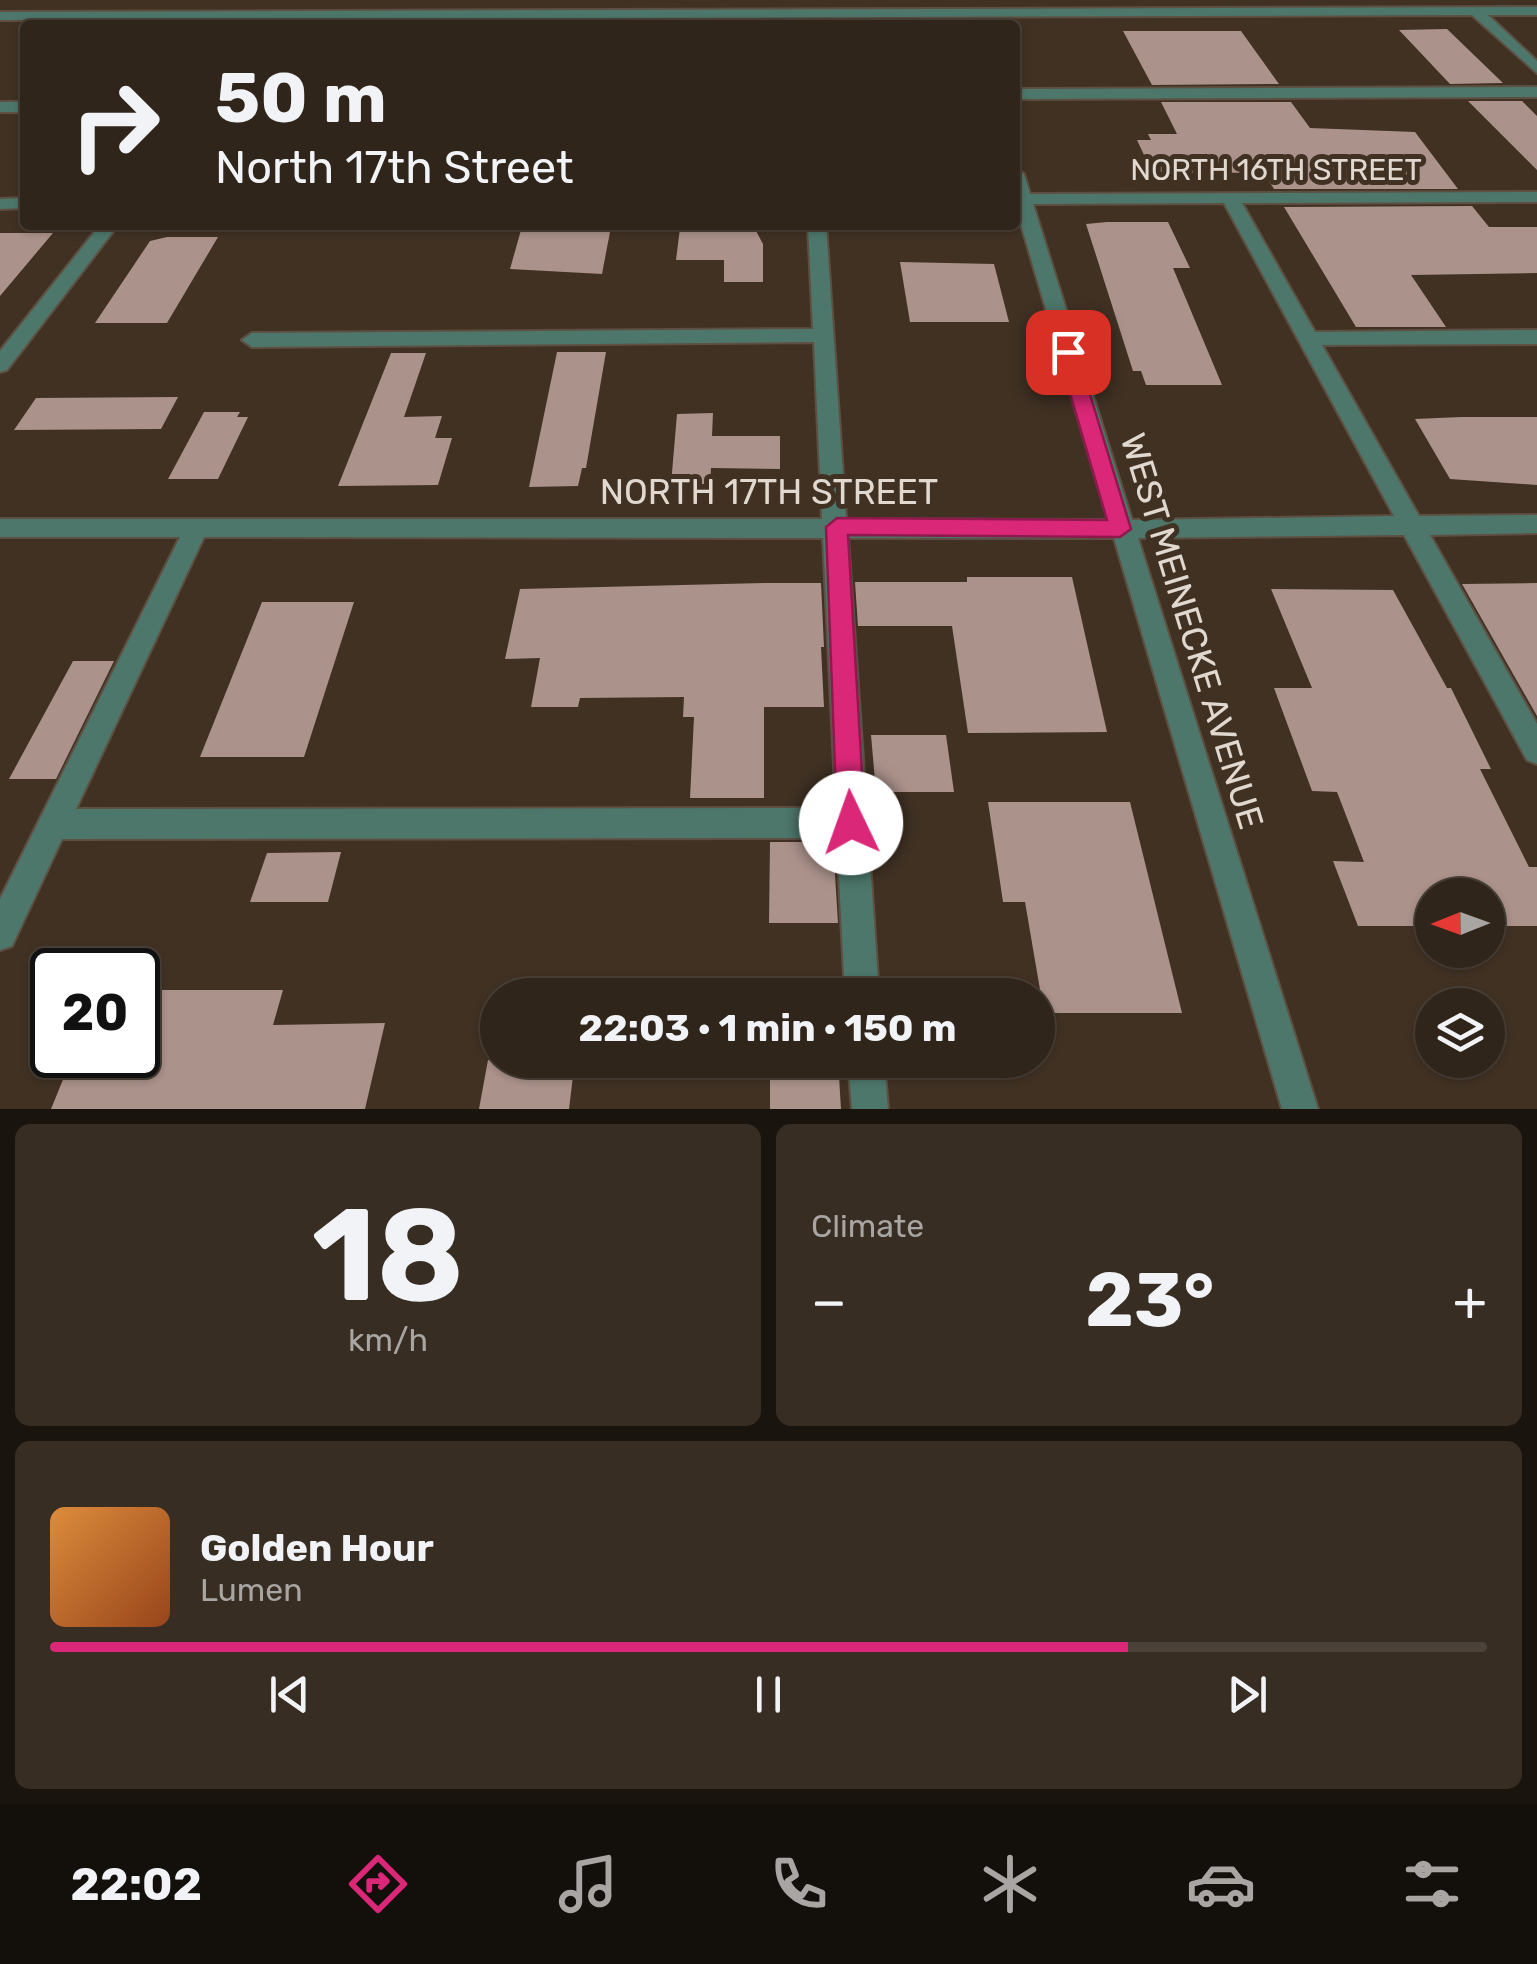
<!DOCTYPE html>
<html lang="en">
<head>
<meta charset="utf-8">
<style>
	:root { --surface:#30251a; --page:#382d23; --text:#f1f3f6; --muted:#a8a5a2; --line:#4b4239; --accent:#db2777 }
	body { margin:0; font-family:Rubik,sans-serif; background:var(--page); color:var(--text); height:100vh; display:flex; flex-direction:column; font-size:38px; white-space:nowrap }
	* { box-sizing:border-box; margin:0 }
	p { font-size:32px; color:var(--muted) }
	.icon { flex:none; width:55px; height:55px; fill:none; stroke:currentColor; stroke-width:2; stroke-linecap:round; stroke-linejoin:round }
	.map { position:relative; height:1109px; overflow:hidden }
	.drawer { display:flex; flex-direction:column; gap:15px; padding:15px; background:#1a140e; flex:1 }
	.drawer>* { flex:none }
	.top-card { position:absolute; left:20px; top:20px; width:1000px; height:210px; border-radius:10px; box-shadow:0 2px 8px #0004,0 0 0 2px var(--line); background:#30251a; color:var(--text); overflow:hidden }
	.needle { width:65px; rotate:269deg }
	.tools { position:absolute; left:1415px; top:878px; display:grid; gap:20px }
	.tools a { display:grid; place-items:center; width:90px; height:90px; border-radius:50%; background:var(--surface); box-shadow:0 2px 8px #0004,0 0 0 2px var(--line); font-size:50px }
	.speed { position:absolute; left:30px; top:948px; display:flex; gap:20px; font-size:50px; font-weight:700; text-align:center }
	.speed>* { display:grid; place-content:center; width:130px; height:130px; border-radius:50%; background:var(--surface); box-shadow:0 2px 8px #0004,0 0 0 2px var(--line); line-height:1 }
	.speed .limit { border:5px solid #111; border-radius:15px; background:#fff; color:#111 }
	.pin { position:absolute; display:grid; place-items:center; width:85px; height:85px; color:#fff; margin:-42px; border-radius:20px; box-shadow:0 5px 15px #0006 }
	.me { position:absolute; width:110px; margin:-55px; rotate:357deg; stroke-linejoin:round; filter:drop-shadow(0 0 8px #0008) }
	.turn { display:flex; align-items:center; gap:35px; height:210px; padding:0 30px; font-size:45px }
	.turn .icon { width:130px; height:130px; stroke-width:2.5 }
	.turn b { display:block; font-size:70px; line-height:85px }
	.big { font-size:75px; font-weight:700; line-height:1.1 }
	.drawer .widget { flex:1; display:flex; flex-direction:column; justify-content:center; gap:15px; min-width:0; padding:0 35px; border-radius:15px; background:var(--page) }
	.drawer .dial { align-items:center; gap:0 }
	.dial b { font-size:130px; line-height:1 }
	.song { display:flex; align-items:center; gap:30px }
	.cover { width:120px; height:120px; border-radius:15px; background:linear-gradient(135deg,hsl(30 70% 55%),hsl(20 70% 35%)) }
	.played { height:10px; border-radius:5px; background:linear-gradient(90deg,var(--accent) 75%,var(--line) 75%) }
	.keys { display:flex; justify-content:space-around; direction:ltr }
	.heat { display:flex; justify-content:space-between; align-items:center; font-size:55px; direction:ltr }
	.drawer .tiles { flex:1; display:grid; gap:15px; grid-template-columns:1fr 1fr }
	.widget:last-child { grid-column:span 2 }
	.trip { position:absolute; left:480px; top:978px; width:575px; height:100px; border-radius:50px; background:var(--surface); box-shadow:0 2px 8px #0004,0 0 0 2px var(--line); font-weight:700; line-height:100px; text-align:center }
	.tab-bar { display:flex; height:160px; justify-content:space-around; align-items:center; background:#130f0a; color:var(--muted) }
	.tab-bar .icon { width:70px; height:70px }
	.tab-bar .on { color:var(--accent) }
	.tab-bar b { font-size:45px; color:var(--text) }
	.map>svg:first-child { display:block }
	.building { fill:#ab928b }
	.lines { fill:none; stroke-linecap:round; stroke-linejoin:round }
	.minor-casing { stroke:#5d4f42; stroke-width:4 }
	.minor { fill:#4d776b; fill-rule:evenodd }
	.route { fill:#db2777; stroke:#8e194d; stroke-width:2.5 }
	.labels { text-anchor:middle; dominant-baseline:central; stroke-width:10; stroke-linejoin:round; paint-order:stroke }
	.far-street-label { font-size:30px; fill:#e1d8cf; stroke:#403123 }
	.street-label { font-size:35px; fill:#e1d8cf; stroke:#403123 }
</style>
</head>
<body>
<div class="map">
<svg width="1537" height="1109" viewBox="0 0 1537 1109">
	<rect width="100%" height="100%" fill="#403123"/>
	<g class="building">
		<path d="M1447,29L1503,83L1450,84L1399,30Z"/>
		<path d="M1123,31H1241L1279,84L1152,85Z"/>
		<path d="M1468,101H1522L1537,116V170Z"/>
		<path d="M1161,102H1291L1310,128L1415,132L1458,189H1274L1264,173L1152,172L1137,140H1151L1148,134H1177Z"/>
		<path d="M1472,206L1489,227H1537V273L1411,275L1446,327H1356L1284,207Z"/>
		<path d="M1107,222H1168L1190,268H1173L1222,385H1146L1141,371H1133L1086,224Z"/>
		<path d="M680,228L755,229L763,244V282H724V260H676Z"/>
		<path d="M521,230L610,232L602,274L510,269Z"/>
		<path d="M0,233H53L0,296Z"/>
		<path d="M167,237H218L167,323H95L150,241Z"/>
		<path d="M900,262L994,264L1009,322H910Z"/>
		<path d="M557,352H606L586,468H582L578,486L529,487Z"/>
		<path d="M391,353H426L404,417L442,416L435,438H452L438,485L338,486Z"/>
		<path d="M178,397L161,429L14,430L36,398Z"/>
		<path d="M204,412H240L237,417H248L218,479H168Z"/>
		<path d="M713,413L712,436H780V469L711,468L710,484H671L677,414Z"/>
		<path d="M1461,417H1537V485L1450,479L1415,419Z"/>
		<path d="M967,577H1072L1107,732L968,733L952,626H858L855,582H967Z"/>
		<path d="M765,583H821L824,647H821L824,707H764V798H690L694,717H683L684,697L580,698L578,707H531L540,658L505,659L520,589Z"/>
		<path d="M1537,583V716L1462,584Z"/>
		<path d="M1271,589L1393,590L1447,688H1451L1491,769H1480L1529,867H1537V926H1488V895H1432V926H1358L1333,861L1364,862L1337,792L1312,791L1274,688H1312Z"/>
		<path d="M262,602H354L304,757H200Z"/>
		<path d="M73,661H114L56,779H9Z"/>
		<path d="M871,735H946L954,792H876Z"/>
		<path d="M988,802H1130L1182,1013H1044L1025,902H1003Z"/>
		<path d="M770,842H833L838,923H769Z"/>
		<path d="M341,852L328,902H250L267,853Z"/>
		<path d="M138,990H283L273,1025L385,1023L365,1109H51L73,1055H138Z"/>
		<path d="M488,1060H575L569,1109H479Z"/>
		<path d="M770,1060H838L841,1109H770Z"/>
	</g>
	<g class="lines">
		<g class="minor-casing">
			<g id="minor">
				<path d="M1537,7V15H1488L1537,61V73L1472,15L0,20V12Z"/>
				<path d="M1537,87V97L1015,99V89Z"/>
				<rect x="0" y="102" width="25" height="10"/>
				<path d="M1015,169L1024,174L1030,194L1537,192V202L1242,203L1315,332L1537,330V344L1322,345L1419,516L1537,515V533L1430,535L1537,724V764L1527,760L1404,535L1138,538L1318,1109H1282L1114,538H848L879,995H845L837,838L62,839L12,946L0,950V899L180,537H0V519H822L814,342L252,347L242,340L252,333L813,329L808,225H826L846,519L1108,520L1015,204ZM1224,203L1394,516L1132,520L1033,204ZM204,537L823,538L836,808L76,809Z"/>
				<path d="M25,198V208L0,209V199Z"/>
				<path d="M100,225H118L7,370L0,372V351Z"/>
				<path d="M848,1060H884L888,1109H852Z"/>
			</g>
		</g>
		<use href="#minor" class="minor"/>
	</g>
	<path class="route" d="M1068,346L1077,352L1131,529L1120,537L848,535L865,823L861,833L851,836L841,833L837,823L826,527L837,518L1107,520L1058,352Z"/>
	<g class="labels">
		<g class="far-street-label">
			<text x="1276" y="170">NORTH 16TH STREET</text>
		</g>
		<g class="street-label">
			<text x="769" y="492">NORTH 17TH STREET</text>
			<text transform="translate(1192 631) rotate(73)">WEST MEINECKE AVENUE</text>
		</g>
	</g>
</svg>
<div class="tools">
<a><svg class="needle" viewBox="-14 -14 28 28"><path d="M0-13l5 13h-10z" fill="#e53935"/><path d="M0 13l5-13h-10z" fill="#a8a5a2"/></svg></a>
<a><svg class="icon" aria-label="layers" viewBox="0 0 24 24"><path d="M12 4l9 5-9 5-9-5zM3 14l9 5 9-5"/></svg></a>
</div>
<div class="speed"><div class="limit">20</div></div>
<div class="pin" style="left:1068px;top:352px;background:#d93025"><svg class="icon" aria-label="arrive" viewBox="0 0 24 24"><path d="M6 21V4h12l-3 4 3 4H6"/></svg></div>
<svg class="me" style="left:851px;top:823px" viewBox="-20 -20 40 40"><circle r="19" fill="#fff"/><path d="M0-13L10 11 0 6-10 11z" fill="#db2777"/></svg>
<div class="trip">22:03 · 1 min · 150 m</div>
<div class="top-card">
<div class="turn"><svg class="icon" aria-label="right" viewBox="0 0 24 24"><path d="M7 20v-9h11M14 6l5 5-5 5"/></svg><div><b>50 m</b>North 17th Street</div></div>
</div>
</div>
<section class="drawer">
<div class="tiles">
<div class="widget dial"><b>18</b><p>km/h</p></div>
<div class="widget"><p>Climate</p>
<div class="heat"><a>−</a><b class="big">23°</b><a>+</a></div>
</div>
<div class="widget">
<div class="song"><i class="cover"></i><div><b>Golden Hour</b><p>Lumen</p></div></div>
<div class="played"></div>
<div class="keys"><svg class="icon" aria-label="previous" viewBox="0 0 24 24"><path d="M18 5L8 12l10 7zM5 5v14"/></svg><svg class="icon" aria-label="pause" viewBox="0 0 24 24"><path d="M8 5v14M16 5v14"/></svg><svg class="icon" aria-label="next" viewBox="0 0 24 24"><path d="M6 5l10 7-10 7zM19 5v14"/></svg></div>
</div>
</div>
</section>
<nav class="tab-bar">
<b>22:02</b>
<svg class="icon on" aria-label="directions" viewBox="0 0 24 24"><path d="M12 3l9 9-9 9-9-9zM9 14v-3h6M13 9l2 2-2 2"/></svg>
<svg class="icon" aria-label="music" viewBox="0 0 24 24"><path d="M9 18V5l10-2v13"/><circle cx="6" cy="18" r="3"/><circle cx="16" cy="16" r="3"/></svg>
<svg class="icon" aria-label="phone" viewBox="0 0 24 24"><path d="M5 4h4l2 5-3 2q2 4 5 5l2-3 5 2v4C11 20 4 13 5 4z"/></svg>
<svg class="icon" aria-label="climate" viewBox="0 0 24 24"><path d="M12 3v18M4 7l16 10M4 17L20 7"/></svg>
<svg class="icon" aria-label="car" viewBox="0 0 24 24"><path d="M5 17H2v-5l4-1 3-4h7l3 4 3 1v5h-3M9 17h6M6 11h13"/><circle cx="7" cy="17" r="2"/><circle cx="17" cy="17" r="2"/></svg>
<svg class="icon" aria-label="filters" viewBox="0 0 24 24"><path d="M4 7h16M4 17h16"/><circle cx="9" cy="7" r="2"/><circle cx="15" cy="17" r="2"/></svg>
</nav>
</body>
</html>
